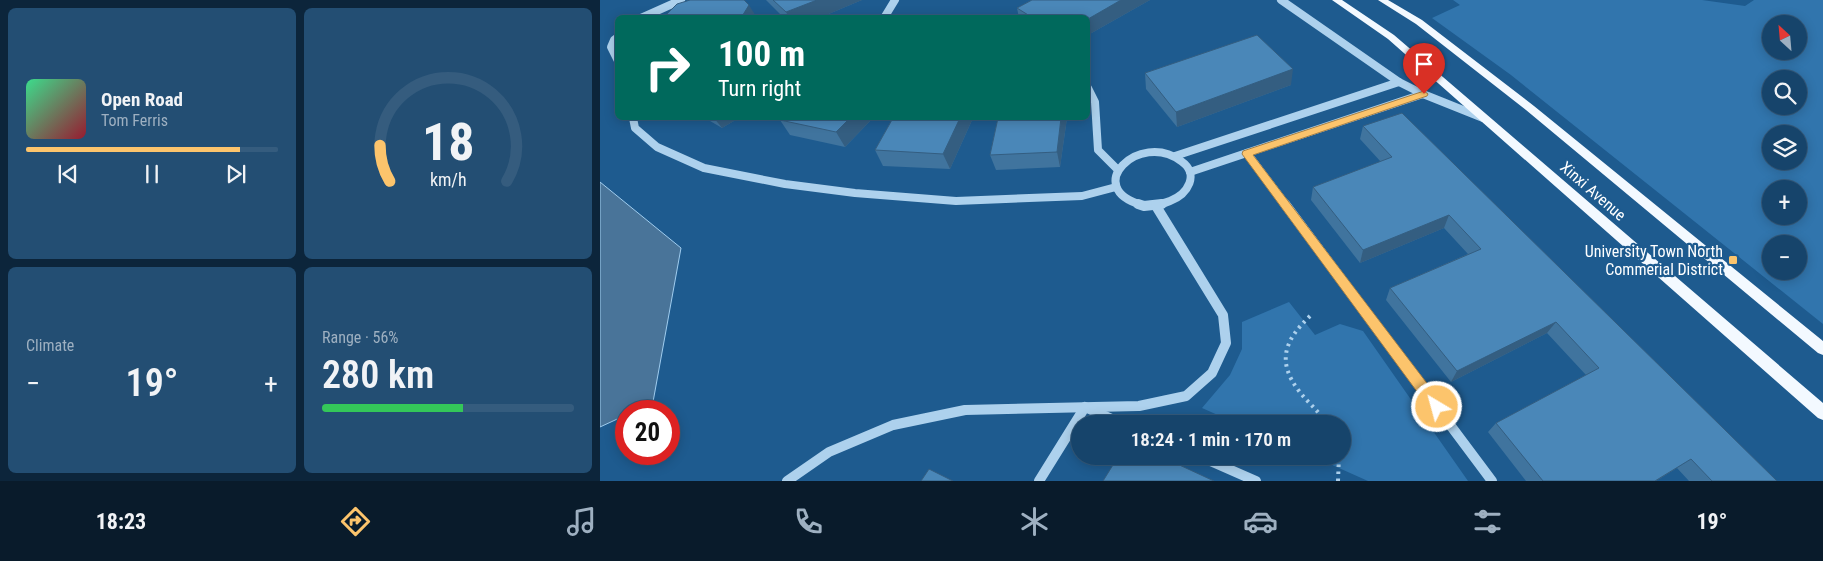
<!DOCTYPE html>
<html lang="en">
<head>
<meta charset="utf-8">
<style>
	:root { --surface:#16446b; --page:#234e73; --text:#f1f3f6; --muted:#9eb0c1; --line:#355c7e; --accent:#fcc46c }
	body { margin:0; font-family:"Roboto Condensed",sans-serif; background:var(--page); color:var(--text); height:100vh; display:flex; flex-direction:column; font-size:19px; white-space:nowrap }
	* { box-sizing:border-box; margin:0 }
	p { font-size:16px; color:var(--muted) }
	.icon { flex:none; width:28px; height:28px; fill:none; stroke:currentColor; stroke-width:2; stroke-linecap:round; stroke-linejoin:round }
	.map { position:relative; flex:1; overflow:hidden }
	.side { display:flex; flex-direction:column; gap:8px; padding:8px; background:#0c253b; width:600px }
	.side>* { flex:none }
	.hud { position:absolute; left:15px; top:15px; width:475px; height:105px; border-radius:8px; box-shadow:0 2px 12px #0003,0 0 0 1px var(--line); background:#00695c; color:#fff; overflow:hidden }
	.needle { width:32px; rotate:334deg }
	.buttons { position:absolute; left:1162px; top:15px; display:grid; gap:10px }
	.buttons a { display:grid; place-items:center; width:45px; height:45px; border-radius:50%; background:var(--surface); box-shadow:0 2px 12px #0003,0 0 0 1px var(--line); font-size:25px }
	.speed { position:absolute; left:15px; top:400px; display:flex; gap:10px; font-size:25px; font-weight:700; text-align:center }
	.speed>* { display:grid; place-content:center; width:65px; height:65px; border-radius:50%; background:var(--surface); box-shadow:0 2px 12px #0003,0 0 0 1px var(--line); line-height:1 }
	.speed .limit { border:8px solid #d22; background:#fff; color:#111 }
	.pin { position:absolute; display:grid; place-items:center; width:42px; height:42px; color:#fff; margin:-51px -21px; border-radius:50% 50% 50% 0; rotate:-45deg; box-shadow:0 0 5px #0007 }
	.pin .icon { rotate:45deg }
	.me { position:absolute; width:55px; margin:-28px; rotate:323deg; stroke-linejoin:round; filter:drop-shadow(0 0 4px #0008) }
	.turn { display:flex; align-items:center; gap:18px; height:105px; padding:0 20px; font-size:22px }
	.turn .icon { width:65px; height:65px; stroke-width:2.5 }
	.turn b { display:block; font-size:35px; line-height:42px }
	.big { font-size:38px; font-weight:600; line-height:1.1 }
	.side .card { flex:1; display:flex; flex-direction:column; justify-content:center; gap:8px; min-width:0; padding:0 18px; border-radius:8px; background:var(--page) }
	.side .dial { align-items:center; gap:0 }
	.dial svg { height:130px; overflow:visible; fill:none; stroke:var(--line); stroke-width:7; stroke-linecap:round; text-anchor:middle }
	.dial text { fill:var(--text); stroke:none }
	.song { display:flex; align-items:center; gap:15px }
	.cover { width:60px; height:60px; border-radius:8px; background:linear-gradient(135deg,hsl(150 70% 55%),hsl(350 70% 35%)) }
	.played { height:5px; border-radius:2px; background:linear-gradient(90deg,var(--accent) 85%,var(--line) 85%) }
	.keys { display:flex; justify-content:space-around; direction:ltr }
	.heat { display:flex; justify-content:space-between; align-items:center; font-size:28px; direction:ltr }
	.charge { height:8px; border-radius:4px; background:linear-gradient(90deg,#34c759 56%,var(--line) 0) }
	.side .tiles { flex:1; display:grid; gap:8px; grid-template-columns:repeat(2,1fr) }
	.trip { position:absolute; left:471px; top:415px; width:280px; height:50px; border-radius:25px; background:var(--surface); box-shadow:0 2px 12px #0003,0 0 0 1px var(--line); font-weight:600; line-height:50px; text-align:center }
	.tab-bar { display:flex; height:80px; justify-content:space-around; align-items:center; background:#091b2b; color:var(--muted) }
	.tab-bar .icon { width:35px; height:35px }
	.tab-bar .current { color:var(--accent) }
	.tab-bar b { font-size:22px; color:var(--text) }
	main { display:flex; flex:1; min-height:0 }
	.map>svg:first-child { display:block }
	.green { fill:#3175ad; fill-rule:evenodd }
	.water { fill:#497499; stroke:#a0cdef }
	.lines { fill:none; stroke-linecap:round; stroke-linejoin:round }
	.path { stroke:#add1ed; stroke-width:4; stroke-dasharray:2.5 4.5; stroke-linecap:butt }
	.minor-far1 { stroke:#add1ed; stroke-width:8 }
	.minor { stroke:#add1ed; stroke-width:10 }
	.major { fill:#f3f9ff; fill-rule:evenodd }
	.wall { fill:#40749e }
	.shaded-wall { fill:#345e81 }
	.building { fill:#4a87b8; stroke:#345e81 }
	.route { fill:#fcc46c; stroke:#a47f46 }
	.poi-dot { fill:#fcc46c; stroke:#1e5b8f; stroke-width:2 }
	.labels { text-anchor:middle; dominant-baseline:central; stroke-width:4.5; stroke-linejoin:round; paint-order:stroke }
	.street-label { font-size:16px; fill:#fff; stroke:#1e5b8f }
	.poi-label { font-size:16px; fill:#fff; stroke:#1e5b8f; text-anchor:end }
</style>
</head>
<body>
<main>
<section class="side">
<div class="tiles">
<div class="card">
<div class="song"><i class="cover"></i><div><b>Open Road</b><p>Tom Ferris</p></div></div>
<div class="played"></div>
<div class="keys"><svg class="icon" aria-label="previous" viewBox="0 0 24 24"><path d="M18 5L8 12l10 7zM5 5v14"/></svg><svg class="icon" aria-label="pause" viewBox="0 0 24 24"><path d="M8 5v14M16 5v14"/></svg><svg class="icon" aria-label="next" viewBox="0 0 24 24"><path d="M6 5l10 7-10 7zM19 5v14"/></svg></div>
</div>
<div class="card dial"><svg viewBox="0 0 100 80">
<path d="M14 69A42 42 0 1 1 86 69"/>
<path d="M14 69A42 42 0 0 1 8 47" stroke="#fcc46c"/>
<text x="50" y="56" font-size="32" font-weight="700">18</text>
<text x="50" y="72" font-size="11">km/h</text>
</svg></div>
<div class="card"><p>Climate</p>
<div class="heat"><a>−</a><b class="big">19°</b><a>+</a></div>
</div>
<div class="card"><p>Range · 56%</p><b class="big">280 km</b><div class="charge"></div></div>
</div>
</section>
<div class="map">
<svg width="1223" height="481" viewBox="0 0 1223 481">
	<rect width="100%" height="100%" fill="#1e5b8f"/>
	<g class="green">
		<path d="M853,0H1102L1145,6L1154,0H1223V324L911,75L832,18L860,5ZM1171,24H1199V51H1171ZM1171,79H1199V106H1171ZM1171,134H1199V161H1171ZM1171,189H1199V216H1171ZM1171,244H1199V271H1171Z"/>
		<path d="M689,302L715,335L740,324L763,331L868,481H768L712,456H742V424H638L602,408L630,375L642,349V322Z"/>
	</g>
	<path class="water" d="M0,182L81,248L53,402L33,411H26V415L0,427Z"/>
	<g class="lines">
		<g class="path">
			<path d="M710,316C685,340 676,361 699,391C708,403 719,411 727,424"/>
			<path d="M738,481L739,456"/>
		</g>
		<g class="minor-far1">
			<path d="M681,0L799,82L823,94"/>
			<path d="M41,18L81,0"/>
			<path d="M284,18L295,0"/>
			<path d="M18,37L14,40L11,47L18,61"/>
			<path d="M488,88L495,102L498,150L517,169"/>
			<path d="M33,118L35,128L57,147L104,168L185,184L255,193L356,201L482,196L516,187"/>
			<path d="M647,153L686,205"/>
			<path d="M575,156L799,82"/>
			<path d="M590,172L823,94L883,118"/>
			<path d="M542,205C481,188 539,130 581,161C600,174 588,194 570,201C563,204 555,205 548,205"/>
		</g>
		<g class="minor">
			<path d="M538,204L544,206L562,204"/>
			<path d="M685,204L892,481"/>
			<path d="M599,456L656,481"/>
			<path d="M187,481L229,452L293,425L365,410L539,406L586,396L612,373L626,343L623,315L556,206"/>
			<path d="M439,481L485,407L523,424"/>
		</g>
		<g class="major">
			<path d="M732,0H742L794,35L1223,403V420L1218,418L788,39Z"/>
			<path d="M778,0H788L822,20L934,106L1223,341V355L1218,353L926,110L816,24Z"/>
		</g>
	</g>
	<g class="wall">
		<path d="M166,0H262L219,18H184Z"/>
		<path d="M432,0H550L488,35V18H419L417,8Z"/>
		<path d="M545,73L691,85L577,127L546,89Z"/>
		<path d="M105,118H139L122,128Z"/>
		<path d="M273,118L245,147L190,135L180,120Z"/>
		<path d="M293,118H373L350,169L283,166L275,150Z"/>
		<path d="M398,118H467L460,167L396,170L390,155Z"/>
		<path d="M763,126L1177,481H1089L1077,468L1056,481H926L888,432L896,423L986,375L947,333L851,382L786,300L790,288L868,254L844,228L760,263L711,200L713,187L781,162L760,139Z"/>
		<path d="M505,456H560L513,466L507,463Z"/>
	</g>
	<g class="shaded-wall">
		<path d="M217,0H262L219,18H189L186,12Z"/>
		<path d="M521,0H550L488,35V19Z"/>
		<path d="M149,5L157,18H141Z"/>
		<path d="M693,69L691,85L577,127L576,112Z"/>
		<path d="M114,118H139L122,128Z"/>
		<path d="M250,118H273L245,147L236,132Z"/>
		<path d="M360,118H373L350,169L343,154Z"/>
		<path d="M461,118H467L460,167L457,152Z"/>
		<path d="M849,215L844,228L760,263L763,250Z"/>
		<path d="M956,322L947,333L851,382L857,371Z"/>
		<path d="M1091,459L1056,481H1055Z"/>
	</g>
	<g class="building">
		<path d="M90,0H144L149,5L141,18H63L77,4Z"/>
		<path d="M173,0H217L186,12Z"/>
		<path d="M432,0H521L488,19V18H433L417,8Z"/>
		<path d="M657,35L693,69L576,112L545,73Z"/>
		<path d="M802,113L1177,481H1112L1091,459L1055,481H943L896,423L999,368L956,322L857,371L790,288L881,249L849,215L763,250L713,187L792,157L763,126Z"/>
		<path d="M182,118H250L236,132L180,120Z"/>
		<path d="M293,118H360L343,154L275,150Z"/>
		<path d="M398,118H461L457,152L390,155Z"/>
		<path d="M509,456H560L614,481H503L516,460Z"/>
		<path d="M329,469L353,481H321Z"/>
	</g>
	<path class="route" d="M824,91L828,94L827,96L653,155L842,403L844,407L842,412L837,414L832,412L642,154L643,151Z"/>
	<rect class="poi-dot" x="1128" y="255" width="10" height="10" rx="2.5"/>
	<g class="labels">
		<g class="street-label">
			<text transform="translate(993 191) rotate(41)">Xinxi Avenue</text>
		</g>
		<g class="poi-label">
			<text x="1123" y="251">University Town North<tspan x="1123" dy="18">Commerial District</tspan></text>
		</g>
	</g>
</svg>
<div class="buttons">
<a><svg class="needle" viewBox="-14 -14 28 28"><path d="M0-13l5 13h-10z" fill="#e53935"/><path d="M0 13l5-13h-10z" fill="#9eb0c1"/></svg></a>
<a><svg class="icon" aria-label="search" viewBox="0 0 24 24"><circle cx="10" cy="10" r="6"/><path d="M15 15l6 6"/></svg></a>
<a><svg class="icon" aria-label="layers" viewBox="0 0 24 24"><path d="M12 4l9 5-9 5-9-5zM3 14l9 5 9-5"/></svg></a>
<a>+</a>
<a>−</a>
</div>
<div class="speed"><div class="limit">20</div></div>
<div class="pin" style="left:824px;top:94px;background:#d93025"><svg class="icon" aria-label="arrive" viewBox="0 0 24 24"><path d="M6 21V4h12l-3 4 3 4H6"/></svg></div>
<svg class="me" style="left:837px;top:407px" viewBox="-20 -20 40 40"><circle r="17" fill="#fcc46c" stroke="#fff" stroke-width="3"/><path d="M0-11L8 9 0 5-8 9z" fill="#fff"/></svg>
<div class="trip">18:24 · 1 min · 170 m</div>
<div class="hud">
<div class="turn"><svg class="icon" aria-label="right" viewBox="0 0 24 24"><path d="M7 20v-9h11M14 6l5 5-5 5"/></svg><div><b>100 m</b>Turn right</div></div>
</div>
</div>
</main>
<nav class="tab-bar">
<b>18:23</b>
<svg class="icon current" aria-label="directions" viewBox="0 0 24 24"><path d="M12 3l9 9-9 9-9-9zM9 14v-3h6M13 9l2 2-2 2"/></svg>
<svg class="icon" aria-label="music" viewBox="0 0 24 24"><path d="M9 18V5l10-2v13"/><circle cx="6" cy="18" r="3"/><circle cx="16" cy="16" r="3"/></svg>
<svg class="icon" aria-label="phone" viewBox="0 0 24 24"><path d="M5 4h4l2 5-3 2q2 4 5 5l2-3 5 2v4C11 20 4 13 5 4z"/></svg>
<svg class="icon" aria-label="climate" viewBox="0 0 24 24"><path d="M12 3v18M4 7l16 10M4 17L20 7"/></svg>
<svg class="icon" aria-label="car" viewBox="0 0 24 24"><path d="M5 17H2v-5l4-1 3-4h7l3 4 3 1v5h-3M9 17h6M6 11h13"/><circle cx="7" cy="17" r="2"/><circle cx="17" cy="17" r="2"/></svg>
<svg class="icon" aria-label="filters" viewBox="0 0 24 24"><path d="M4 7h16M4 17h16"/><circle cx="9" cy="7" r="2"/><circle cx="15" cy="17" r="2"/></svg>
<b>19°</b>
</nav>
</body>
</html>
